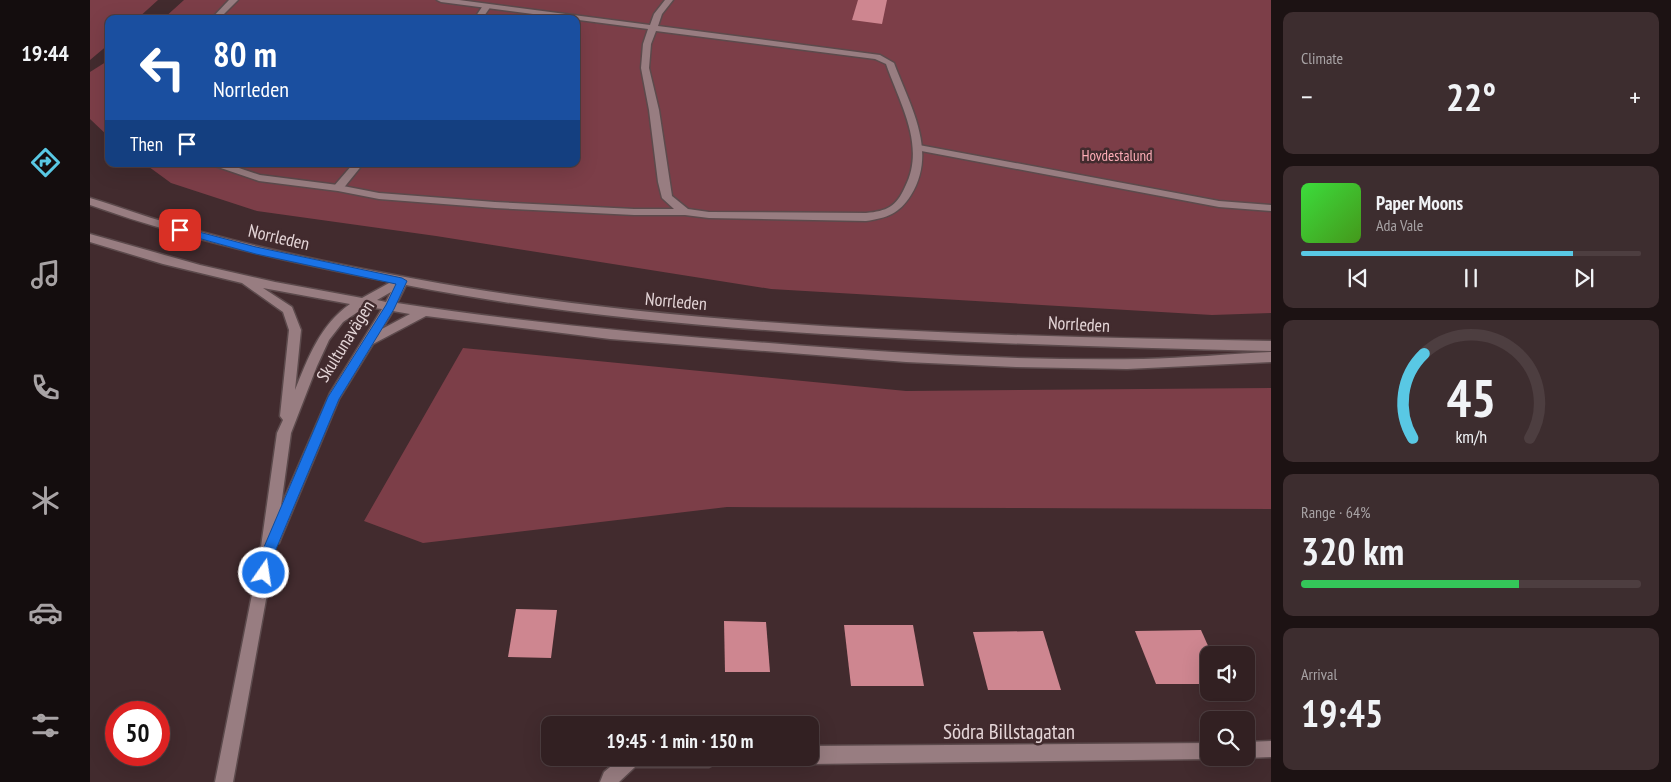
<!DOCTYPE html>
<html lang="en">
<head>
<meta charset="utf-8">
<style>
	:root { --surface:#322022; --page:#3d2d2f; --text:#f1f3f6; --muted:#a8a3a5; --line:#4d3e40; --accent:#59c8e4 }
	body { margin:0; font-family:"PT Sans Narrow",sans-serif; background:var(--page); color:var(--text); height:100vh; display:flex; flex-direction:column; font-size:19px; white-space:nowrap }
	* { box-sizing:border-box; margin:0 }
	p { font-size:16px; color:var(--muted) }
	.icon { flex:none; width:28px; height:28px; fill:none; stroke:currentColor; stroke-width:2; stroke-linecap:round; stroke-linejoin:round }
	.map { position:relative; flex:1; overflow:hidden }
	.sheet { display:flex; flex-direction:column; gap:12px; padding:12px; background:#1c1213; width:400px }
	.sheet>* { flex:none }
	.hud { position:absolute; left:15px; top:15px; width:475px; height:152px; border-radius:10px; box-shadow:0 5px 20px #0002,0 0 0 1px var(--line); background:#1a4fa0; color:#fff; overflow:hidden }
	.fabs { position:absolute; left:1110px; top:646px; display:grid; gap:10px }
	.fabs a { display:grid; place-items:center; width:55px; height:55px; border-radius:10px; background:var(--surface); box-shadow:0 5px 20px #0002,0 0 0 1px var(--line); font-size:25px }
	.speed { position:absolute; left:15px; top:701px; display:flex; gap:10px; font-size:25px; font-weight:700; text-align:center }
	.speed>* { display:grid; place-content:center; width:65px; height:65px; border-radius:50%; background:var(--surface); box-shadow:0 5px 20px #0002,0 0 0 1px var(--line); line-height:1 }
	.speed .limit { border:8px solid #d22; background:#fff; color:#111 }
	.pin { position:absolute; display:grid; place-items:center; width:42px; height:42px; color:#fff; margin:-21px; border-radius:10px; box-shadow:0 2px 8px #0006 }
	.me { position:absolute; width:55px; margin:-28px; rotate:13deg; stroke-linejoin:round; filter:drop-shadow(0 0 4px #0008) }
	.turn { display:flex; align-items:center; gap:18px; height:105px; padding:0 25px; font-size:22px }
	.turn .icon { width:65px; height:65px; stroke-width:2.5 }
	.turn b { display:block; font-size:35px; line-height:42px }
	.then { display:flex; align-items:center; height:48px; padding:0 25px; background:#0003; gap:10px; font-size:19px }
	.big { font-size:38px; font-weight:800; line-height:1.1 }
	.sheet .card { flex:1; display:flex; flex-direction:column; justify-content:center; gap:8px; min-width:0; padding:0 18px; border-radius:10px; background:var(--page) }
	.sheet .dial { align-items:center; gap:0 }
	.dial svg { height:130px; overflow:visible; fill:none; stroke:var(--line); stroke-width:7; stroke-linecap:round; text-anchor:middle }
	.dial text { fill:var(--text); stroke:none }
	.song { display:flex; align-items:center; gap:15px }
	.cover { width:60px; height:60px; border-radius:8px; background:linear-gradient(135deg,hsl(120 70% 55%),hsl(100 70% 35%)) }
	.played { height:5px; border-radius:2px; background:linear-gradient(90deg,var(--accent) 80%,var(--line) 80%) }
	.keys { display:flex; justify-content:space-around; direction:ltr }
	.heat { display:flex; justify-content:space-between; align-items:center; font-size:28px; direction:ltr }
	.charge { height:8px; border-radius:4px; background:linear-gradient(90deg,#34c759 64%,var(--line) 0) }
	.trip { position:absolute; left:451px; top:716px; width:278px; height:50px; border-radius:10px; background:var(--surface); box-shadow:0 5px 20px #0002,0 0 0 1px var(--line); font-weight:800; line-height:50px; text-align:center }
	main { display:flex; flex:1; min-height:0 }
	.tab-bar { display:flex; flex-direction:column; width:90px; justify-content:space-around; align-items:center; background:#140d0e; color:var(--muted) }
	.tab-bar .icon { width:35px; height:35px }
	.tab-bar .active { color:var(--accent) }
	.tab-bar b { font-size:22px; color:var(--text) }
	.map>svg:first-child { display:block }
	.green { fill:#7c3e48 }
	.building { fill:#ce8690 }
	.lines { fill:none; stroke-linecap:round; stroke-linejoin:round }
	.service-casing { stroke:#5c4a4c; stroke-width:3 }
	.minor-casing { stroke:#5c4a4c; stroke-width:3 }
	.secondary-casing { stroke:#5c4a4c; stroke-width:3 }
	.service { fill:#987d81; fill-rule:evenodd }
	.minor { fill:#987d81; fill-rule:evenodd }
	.secondary { fill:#987d81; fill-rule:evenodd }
	.route { fill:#1a73e8; stroke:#114b97 }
	.labels { text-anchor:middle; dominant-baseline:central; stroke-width:5; stroke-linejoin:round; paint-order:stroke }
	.far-park-label { font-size:15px; fill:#fcacb6; stroke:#422b2e }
	.street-label { font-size:18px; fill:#e5d6d8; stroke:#422b2e }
	.near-street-label { font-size:21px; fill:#e5d6d8; stroke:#422b2e }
</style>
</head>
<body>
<main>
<nav class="tab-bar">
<b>19:44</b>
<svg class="icon active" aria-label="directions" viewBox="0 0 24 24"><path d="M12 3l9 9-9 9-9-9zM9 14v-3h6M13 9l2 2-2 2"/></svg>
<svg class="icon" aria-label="music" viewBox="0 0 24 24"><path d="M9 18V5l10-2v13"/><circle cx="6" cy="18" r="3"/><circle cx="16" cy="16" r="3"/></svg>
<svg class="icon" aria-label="phone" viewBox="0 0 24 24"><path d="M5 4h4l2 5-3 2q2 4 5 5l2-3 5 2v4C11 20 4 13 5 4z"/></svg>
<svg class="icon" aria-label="climate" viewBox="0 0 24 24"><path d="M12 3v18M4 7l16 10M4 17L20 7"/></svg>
<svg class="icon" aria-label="car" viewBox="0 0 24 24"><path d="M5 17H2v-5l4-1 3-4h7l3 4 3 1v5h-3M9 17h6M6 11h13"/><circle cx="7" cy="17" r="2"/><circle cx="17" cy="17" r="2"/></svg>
<svg class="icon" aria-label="filters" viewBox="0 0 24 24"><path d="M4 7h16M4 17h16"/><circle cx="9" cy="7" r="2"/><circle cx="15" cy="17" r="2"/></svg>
</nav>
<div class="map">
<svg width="1181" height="782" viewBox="0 0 1181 782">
	<rect width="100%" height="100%" fill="#422b2e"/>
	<g class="green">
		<path d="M0,0H68L47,19H19V44L0,60Z"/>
		<path d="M94,0H1181V313L1122,315L681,289L346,236L167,211L81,183L55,164H486V19H73Z"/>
		<path d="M19,60V137L0,119V72Z"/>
		<path d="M373,348L816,391L1181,388V509L637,507L333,543L274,521Z"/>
	</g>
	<g class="building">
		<path d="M768,0H797L792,24L762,20Z"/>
		<path d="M426,609L467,610L461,658L418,657Z"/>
		<path d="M634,621L676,622L680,672H635Z"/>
		<path d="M754,625H823L834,686H761Z"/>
		<path d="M1111,630L1119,648V684H1066L1045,631Z"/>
		<path d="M953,631L971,690H898L883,632Z"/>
	</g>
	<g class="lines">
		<g class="service-casing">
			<g id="service">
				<path d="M139,0H148L129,19H121Z"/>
				<path d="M347,0H369L560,25L564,14L575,0H583L572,14L568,26L790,55L804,63C820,106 848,151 821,195C809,214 797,218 776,221L619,218L595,215H544L405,208L289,199L248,191L169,181L125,166L123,164H137L170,175L248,185L289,193L405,202L544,209H584L572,198L568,182L559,110L551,68L553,44L558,29L351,2ZM566,31L785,59L796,64C810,104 836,146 815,187C806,207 797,211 776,213L619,212L598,209L582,196L569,110L559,68L561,44Z"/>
			</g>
		</g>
		<g class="minor-casing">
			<g id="minor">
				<path d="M394,4L401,6L392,19H384Z"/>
				<path d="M829,145L1129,201L1181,205V211L1129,207L826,150V146Z"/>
				<path d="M263,164H273L252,190H244V186Z"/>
				<path d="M1181,741V757L1156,758H1154H1156V742Z"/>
				<path d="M1119,743V758H1124L1119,759L720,764L714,761L713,758H720V746Z"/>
				<path d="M531,758H628L625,764L619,767H545L529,782H510L514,772Z"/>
			</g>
		</g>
		<g class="secondary-casing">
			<path id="secondary" d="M0,198C33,208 64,220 97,228C172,249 249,265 326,279C605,330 898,336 1181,341V351C1031,348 881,343 732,334C593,325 453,312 316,285L307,303C431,322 555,334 679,343C803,353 929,361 1053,359C1096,358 1138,354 1181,352V362L1037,369L926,367L816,362L520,339L336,316L283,344L249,399L191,538L189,543L186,544L143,782H125L170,554L187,433L193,420L190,416L199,330L193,312L152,283L73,264L0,242V234L110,265L185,282L272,298L301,282C199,262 98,240 0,205ZM173,288L260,304C230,325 218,358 205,390L211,330L202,307ZM301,292L296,302L287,300ZM275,307L292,309L240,393L191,506L201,433L227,366L239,340L253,322ZM303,311L320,314L292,329Z"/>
		</g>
		<use href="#service" class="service"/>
		<use href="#minor" class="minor"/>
		<use href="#secondary" class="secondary"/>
	</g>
	<path class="route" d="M90,227L166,247L312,278L317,281L304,309L249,399L184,554L178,577L174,579L169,577L167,573L171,554L238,397L296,305L306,284L166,254L86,232V228Z"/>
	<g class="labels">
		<g class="far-park-label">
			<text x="1027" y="155">Hovdestalund</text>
		</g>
		<g class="street-label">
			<text transform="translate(189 237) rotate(13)">Norrleden</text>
			<text transform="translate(586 301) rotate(5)">Norrleden</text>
			<text transform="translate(989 324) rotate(3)">Norrleden</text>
			<text transform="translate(255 341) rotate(-58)">Skultunavägen</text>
		</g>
		<g class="near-street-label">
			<text x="919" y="731">Södra Billstagatan</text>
		</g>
	</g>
</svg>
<div class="fabs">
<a><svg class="icon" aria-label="sound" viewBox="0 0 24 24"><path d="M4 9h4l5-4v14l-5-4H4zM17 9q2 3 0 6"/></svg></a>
<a><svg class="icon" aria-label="search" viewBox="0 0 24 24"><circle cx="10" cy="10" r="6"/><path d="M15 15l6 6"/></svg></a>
</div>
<div class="speed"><div class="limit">50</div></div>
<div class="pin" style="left:90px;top:230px;background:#d93025"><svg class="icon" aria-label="arrive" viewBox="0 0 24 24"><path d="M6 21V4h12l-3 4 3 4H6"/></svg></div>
<svg class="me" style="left:174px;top:573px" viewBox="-20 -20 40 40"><circle r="17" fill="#1a73e8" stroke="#fff" stroke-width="3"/><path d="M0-11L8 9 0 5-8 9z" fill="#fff"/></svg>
<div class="trip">19:45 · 1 min · 150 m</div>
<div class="hud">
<div class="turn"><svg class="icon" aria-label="left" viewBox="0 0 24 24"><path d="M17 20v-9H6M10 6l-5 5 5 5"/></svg><div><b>80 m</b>Norrleden</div></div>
<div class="then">Then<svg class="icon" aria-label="arrive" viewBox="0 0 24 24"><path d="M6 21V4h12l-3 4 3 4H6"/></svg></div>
</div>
</div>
<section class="sheet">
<div class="card"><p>Climate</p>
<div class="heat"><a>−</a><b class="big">22°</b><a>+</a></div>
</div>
<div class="card">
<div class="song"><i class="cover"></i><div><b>Paper Moons</b><p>Ada Vale</p></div></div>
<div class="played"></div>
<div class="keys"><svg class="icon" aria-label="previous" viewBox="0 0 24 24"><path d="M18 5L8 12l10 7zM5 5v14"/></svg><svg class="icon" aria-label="pause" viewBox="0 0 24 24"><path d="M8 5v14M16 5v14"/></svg><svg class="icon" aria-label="next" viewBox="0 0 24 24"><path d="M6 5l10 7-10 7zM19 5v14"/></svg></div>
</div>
<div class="card dial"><svg viewBox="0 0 100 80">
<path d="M14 69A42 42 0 1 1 86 69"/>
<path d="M14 69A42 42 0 0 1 21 17" stroke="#59c8e4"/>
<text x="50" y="56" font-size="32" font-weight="700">45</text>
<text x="50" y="72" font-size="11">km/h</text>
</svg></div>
<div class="card"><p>Range · 64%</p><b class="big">320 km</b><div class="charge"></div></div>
<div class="card"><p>Arrival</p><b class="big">19:45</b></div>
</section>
</main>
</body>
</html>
